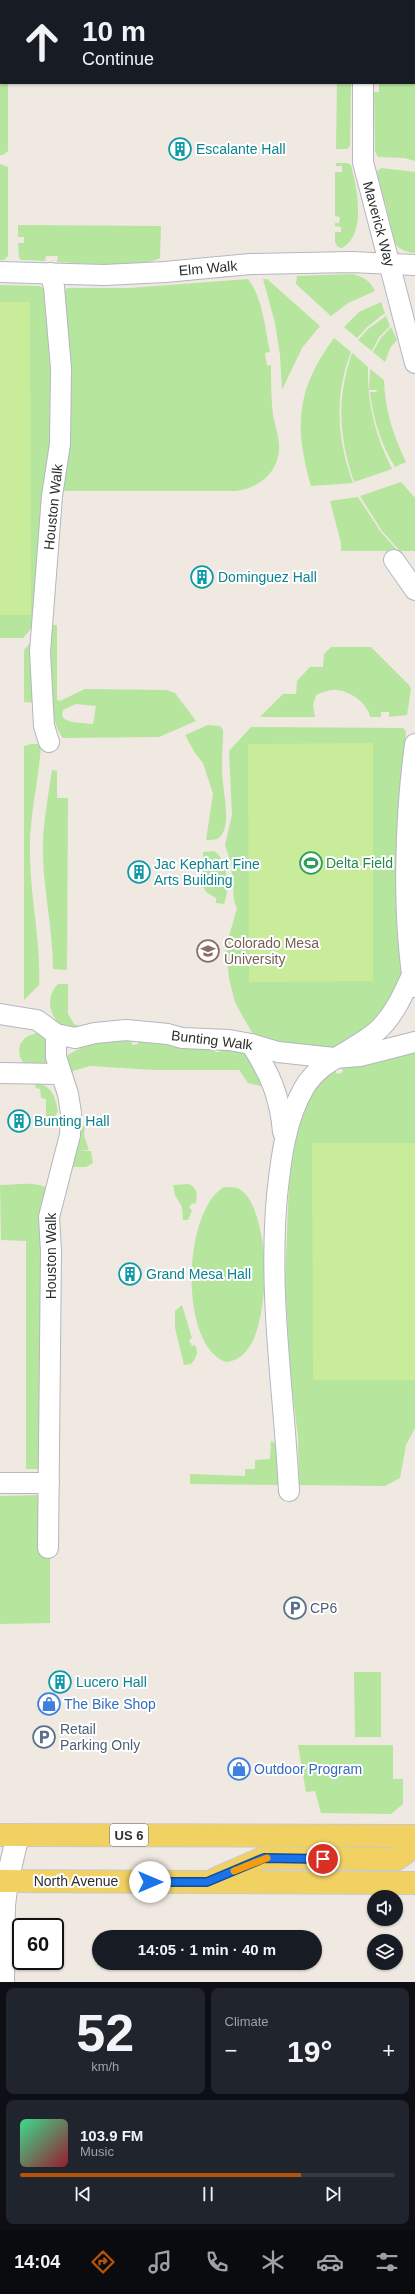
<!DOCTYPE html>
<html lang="en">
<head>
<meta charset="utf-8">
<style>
	:root { --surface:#171b24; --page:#20242c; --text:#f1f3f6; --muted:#9ea1a6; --line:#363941; --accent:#b45309 }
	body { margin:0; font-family:Helvetica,sans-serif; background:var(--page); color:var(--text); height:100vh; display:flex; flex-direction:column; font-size:15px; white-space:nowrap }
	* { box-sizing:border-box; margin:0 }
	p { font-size:13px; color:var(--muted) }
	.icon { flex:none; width:22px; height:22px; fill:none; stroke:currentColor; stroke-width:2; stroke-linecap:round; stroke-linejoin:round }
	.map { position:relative; height:1982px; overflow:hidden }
	.side { display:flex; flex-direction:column; gap:6px; padding:6px; background:#0d0f14; flex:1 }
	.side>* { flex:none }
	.guide { position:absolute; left:0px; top:0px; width:415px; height:84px; box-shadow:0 1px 3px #0004; background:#171b24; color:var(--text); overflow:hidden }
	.controls { position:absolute; left:367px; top:1890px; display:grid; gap:8px }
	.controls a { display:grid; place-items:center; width:36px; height:36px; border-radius:50%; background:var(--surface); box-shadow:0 1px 3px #0004; font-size:20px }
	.speed { position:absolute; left:12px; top:1918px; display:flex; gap:8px; font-size:20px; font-weight:700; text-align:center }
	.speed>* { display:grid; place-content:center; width:52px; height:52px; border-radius:50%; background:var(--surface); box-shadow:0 1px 3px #0004; line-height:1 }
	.speed .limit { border:2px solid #111; border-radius:6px; background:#fff; color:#111 }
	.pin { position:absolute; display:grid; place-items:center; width:34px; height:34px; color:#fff; margin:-17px; border:2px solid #fff; border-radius:50%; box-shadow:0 1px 4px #0007 }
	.me { position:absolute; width:44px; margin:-22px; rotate:90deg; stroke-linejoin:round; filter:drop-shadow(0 0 3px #0008) }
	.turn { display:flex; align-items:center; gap:14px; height:84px; padding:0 16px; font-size:18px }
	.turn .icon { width:52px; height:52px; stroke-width:2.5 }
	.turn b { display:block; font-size:28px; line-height:34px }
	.big { font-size:30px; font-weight:700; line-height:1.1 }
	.side .tile { flex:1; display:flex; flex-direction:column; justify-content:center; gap:6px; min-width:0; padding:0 14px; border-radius:8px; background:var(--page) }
	.side .dial { align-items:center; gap:0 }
	.dial b { font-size:52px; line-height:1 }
	.song { display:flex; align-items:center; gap:12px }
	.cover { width:48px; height:48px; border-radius:6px; background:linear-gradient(135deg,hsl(150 70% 55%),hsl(350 70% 35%)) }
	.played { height:4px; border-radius:2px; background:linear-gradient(90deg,var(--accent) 75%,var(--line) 75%) }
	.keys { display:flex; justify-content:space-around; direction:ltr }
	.heat { display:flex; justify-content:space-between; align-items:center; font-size:22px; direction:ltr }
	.side .tiles { flex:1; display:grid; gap:6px; grid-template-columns:1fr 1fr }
	.tile:last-child { grid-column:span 2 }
	.trip { position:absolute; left:92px; top:1930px; width:230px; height:40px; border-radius:20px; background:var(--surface); box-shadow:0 1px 3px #0004; font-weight:700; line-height:40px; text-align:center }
	.tabs { display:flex; height:64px; justify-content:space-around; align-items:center; background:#090b0e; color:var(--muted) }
	.tabs .icon { width:28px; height:28px }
	.tabs .selected { color:var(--accent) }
	.tabs b { font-size:18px; color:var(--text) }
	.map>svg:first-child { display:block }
	.green { fill:#b6e59e; fill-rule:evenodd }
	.pitch { fill:#c9ec9a }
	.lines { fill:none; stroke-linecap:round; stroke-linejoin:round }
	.pedestrian-casing { stroke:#b4b7c1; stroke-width:22 }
	.tertiary-casing { stroke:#b4b7c1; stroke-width:24 }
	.primary-casing { stroke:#c9c9c9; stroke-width:24 }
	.pedestrian { stroke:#fff; stroke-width:20 }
	.tertiary { stroke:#fff; stroke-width:22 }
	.primary { stroke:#f2d163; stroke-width:22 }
	.route-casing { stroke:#114b97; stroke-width:10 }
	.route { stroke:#1a73e8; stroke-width:7 }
	.slow { stroke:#f59e0b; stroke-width:7 }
	.labels { text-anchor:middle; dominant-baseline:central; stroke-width:4; stroke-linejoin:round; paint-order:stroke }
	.shield { fill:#fff; stroke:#6d6d6d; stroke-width:1 }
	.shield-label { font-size:13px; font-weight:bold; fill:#2e2e2e }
	.culture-label { font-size:14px; fill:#0d838f; stroke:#fff; text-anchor:start }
	.street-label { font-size:14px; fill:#2e2e2e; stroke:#fff }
	.leisure-label { font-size:14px; fill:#27864d; stroke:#fff; text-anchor:start }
	.education-label { font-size:14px; fill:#785e54; stroke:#fff; text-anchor:start }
	.service-label { font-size:14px; fill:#4e5e75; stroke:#fff; text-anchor:start }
	.shop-label { font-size:14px; fill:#366cbe; stroke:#fff; text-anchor:start }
</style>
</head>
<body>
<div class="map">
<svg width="415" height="1982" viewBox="0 0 415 1982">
	<rect width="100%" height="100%" fill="#efe9e1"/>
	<g class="green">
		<path d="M415,20V161L404,158L378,157L375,151L374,92H379V83H375H414Z"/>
		<path d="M0,77L1,83H8V151L3,155H0Z"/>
		<path d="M337,83H351L350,146L347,149H336Z"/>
		<path d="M336,163H347L351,165C357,189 367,234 342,248L338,247L335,242V232H341V227L335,226V223H339L340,217L335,216V172H342V166H336Z"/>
		<path d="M0,164L8,167V256L4,260H0Z"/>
		<path d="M381,168L415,172V253C392,251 390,234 383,215L388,214L385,202L381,203L377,171Z"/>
		<path d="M18,225L161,226L160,258C139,269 82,263 57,262L58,256H46L45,261L22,260L19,258L18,243H24V237H18Z"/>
		<path d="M353,274C364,277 370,281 375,291L348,303L331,316L296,284L297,276Z"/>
		<path d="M248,279C263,298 265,329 270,352L265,353L267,366L271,365C271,382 271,398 273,415C275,426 280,439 279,451C277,474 257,489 235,491H62L63,292L67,288H129Z"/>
		<path d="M263,279H267L320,326L302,348L282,390L280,355L275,323Z"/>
		<path d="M0,285L40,286L45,289L54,376L53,430L39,619L23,638H0Z"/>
		<path d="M381,302L385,313L367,327L357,338L344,327L359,312Z"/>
		<path d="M386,316L390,326L379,337L372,351L358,340L368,329Z"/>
		<path d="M391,327L397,340L390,348L385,362L373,352L380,339Z"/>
		<path d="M334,338L351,352C334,396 337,439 353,483L311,486C294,426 296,390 334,338Z"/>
		<path d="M352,353L368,367C367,404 375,435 392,469L354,482C339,436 336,400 352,353Z"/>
		<path d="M370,369L384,380C385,410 393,435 406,462L395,467C381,444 373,419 370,392H377L376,390H369Z"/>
		<path d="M401,482L415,498V551H400L382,531L360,496Z"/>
		<path d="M358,497L380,531L398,551H341V543L330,501Z"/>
		<path d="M52,625H57V700L60,701L85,689L166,690L175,693L196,721L159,737L63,738C46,718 49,652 52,625ZM76,704L96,706L93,724L72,722L64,719L62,715L63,710Z"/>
		<path d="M38,634L39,703L24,702V650Z"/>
		<path d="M331,647H371L409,685L411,689L407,715L389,717V712H381V717H370C369,704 348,689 335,690C328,690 322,692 316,695L313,705L315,717H260L283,694H296L297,681L310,667H323L324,654Z"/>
		<path d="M208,725L220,726L223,730C223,747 221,765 223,783C224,796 231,826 220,837C217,840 211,840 206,840L213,794L203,763L195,753L185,735Z"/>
		<path d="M251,727L403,728L406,731L401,807L402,977L374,1026L328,1054L259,1038L253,1034L243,1017L235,1002L229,979L226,947L237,908L234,901L231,863L225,845L232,815L229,751Z"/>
		<path d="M31,744H41C39,781 29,816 30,853C30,898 41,940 39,985L24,1000V746Z"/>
		<path d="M52,770L57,771V798H68L67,970L53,969C53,931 44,894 43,856C42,827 48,798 52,770Z"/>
		<path d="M214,851C228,859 230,891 224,904L216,903V898L206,892L203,886V852Z"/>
		<path d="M58,984H68V1014L74,1024L85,1028L89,1032L61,1027C49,1013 45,998 58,984Z"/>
		<path d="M39,1033L46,1036L48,1065L26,1066C13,1052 19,1035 39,1033Z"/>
		<path d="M138,1038L154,1040L165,1045L214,1047L215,1052H220V1046L244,1047L265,1087L248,1083L239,1070H154L90,1066L73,1071L74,1096L64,1062L68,1055L92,1041L93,1044L132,1039V1045L138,1044Z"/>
		<path d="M415,1051V1428L406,1445L400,1478L385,1486L299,1485L298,1437L291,1382L285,1282L289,1182L296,1129L309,1092L333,1067L337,1074L343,1072L341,1065Z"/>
		<path d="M34,1082C51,1085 55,1095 58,1111L52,1121H48L46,1118V1099L41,1098L40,1089L36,1088Z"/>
		<path d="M75,1126H85L84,1135L89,1150L78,1151H91L93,1163L86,1167H71Z"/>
		<path d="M189,1184C198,1189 198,1195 195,1204L192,1203L189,1208L192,1210L188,1220H183L182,1207L175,1195L173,1185Z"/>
		<path d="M0,1185C14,1185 38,1180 50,1190L43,1469H26V1241L1,1240Z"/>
		<path d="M224,1187C228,1187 233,1187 237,1188C263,1198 266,1269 266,1291H264C261,1315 257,1359 226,1362C179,1346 182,1212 224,1187Z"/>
		<path d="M182,1305L192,1338L189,1340L192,1346L195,1345C199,1353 196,1358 191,1364L184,1365L175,1328V1311Z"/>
		<path d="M271,1441L278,1445L279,1485L190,1484V1474L245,1476V1469H255V1460L270,1459Z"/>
		<path d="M44,1495L50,1549V1623L0,1624V1496Z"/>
		<path d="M354,1672H381V1737H355Z"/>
		<path d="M298,1745H393V1779H403V1804L391,1814L321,1813L315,1791L306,1792Z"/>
	</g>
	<g class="pitch">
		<path d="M0,0H139L1,1V46Z"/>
		<path d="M0,302H30L31,615H0Z"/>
		<path d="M373,743V981L249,982L248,744Z"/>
		<path d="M312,1143H415V1380H313Z"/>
	</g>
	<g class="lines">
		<g class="pedestrian-casing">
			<g id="pedestrian">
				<path d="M377,1V0"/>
				<path d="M363,83V162L415,363"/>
				<path d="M0,272L104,275L165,272L250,264L351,262L415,265"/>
				<path d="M394,560L415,590"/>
				<path d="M49,742L44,726L40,652L52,496L60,444L61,368L54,287L50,273"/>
				<path d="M414,987C402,914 405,818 415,744"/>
				<path d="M0,1014L37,1020L56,1034L75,1038L95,1033L126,1030L168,1034L182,1038L229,1040L251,1044L278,1052L334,1058L360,1056L415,1042"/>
				<path d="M251,1044C270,1074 280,1096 283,1132"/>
				<path d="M0,1073L61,1074"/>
				<path d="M0,1483H49"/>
				<path d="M289,1491C284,1392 268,1295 277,1196C281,1159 285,1121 304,1088C320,1060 353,1052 377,1031C393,1017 403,995 412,975"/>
				<path d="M48,1548L51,1251L49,1217L70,1135L71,1113L68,1094L56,1057V1034"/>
			</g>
		</g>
		<g class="tertiary-casing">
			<path id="tertiary" d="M3,1982L4,1905L7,1881L18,1835"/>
		</g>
		<g class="primary-casing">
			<g id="primary">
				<path d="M0,1835L415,1836"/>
				<path d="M215,1879L263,1858L397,1859L415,1846"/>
				<path d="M0,1881L415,1883"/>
			</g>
		</g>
		<use href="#pedestrian" class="pedestrian"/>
		<use href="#tertiary" class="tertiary"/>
		<use href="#primary" class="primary"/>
	</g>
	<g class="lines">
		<g class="route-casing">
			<path id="route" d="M150,1882H207L264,1858L323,1859"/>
		</g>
		<use href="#route" class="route"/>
		<path class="slow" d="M234,1871L267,1858"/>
	</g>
	<defs>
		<g id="building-ring" transform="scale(1.15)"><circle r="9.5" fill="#fff" stroke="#0f9aa8" stroke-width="1.5"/><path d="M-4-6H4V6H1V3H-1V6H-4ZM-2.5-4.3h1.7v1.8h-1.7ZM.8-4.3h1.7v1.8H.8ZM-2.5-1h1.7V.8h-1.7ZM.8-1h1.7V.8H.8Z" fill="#0f9aa8"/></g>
		<g id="stadium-ring" transform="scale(1.15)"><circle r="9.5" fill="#fff" stroke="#2e9e5b" stroke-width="1.5"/><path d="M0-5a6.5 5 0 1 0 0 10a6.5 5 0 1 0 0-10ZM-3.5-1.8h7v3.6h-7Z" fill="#2e9e5b"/></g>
		<g id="university-ring" transform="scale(1.15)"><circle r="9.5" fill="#fff" stroke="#8d6e63" stroke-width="1.5"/><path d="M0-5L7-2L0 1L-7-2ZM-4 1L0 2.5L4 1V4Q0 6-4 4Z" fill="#8d6e63"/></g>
		<g id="parking-ring" transform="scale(1.15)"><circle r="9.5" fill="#fff" stroke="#5c6f8a" stroke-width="1.5"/><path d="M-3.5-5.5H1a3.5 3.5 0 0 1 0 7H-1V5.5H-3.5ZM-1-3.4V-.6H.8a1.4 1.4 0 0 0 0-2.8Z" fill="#5c6f8a"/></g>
		<g id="shop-ring" transform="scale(1.15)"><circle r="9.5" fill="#fff" stroke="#3f7fe0" stroke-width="1.5"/><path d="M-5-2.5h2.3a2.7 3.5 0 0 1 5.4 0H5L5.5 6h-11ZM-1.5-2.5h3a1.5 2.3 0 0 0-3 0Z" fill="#3f7fe0"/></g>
	</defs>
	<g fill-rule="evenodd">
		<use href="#building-ring" x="180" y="149"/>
		<use href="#building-ring" x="202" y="577"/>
		<use href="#stadium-ring" x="311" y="863"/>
		<use href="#building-ring" x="139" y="872"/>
		<use href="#university-ring" x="208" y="951"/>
		<use href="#building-ring" x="19" y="1121"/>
		<use href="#building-ring" x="130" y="1274"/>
		<use href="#parking-ring" x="295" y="1608"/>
		<use href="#building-ring" x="60" y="1682"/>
		<use href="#shop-ring" x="49" y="1704"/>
		<use href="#parking-ring" x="44" y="1737"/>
		<use href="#shop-ring" x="239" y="1769"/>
	</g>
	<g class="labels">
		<rect class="shield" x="110" y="1824" width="38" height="22" rx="3"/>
		<g class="shield-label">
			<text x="129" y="1835">US 6</text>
		</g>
		<g class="culture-label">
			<text x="196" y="149">Escalante Hall</text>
			<text x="218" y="577">Dominguez Hall</text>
			<text x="154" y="864">Jac Kephart Fine<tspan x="154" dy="16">Arts Building</tspan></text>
			<text x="34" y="1121">Bunting Hall</text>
			<text x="146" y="1274">Grand Mesa Hall</text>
			<text x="76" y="1682">Lucero Hall</text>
		</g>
		<g class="street-label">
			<text transform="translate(379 224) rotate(75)">Maverick Way</text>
			<text transform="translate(208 268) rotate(-5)">Elm Walk</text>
			<text transform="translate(53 507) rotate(-84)">Houston Walk</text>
			<text transform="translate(212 1040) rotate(7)">Bunting Walk</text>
			<text transform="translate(51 1256) rotate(-90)">Houston Walk</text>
			<text x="76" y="1881">North Avenue</text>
		</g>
		<g class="leisure-label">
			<text x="326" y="863">Delta Field</text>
		</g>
		<g class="education-label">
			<text x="224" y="943">Colorado Mesa<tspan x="224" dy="16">University</tspan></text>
		</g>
		<g class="service-label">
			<text x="310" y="1608">CP6</text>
			<text x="60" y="1729">Retail<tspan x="60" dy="16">Parking Only</tspan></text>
		</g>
		<g class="shop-label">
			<text x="64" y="1704">The Bike Shop</text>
			<text x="254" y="1769">Outdoor Program</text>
		</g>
	</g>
</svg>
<div class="controls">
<a><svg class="icon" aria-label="sound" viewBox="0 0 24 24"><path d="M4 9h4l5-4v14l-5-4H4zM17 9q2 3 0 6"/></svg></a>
<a><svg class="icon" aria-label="layers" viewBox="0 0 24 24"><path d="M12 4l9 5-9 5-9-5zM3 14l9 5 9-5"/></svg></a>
</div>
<div class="speed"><div class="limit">60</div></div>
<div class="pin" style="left:323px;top:1859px;background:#d93025"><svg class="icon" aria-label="arrive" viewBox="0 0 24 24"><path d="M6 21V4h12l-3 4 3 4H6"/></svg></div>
<svg class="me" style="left:150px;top:1882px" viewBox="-20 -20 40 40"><circle r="19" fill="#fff"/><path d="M0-13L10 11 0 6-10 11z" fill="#1a73e8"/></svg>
<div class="trip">14:05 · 1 min · 40 m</div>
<div class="guide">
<div class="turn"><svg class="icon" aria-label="ahead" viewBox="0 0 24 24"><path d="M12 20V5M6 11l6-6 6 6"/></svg><div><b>10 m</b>Continue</div></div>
</div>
</div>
<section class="side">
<div class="tiles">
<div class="tile dial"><b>52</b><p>km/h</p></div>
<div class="tile"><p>Climate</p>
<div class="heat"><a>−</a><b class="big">19°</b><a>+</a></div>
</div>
<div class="tile">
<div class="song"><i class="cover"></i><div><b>103.9 FM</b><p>Music</p></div></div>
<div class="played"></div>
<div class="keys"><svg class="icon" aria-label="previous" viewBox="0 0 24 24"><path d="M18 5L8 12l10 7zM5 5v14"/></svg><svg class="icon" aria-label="pause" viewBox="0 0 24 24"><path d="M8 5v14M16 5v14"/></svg><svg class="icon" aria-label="next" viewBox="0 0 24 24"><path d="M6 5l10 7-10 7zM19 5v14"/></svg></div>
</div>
</div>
</section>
<nav class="tabs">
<b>14:04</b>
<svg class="icon selected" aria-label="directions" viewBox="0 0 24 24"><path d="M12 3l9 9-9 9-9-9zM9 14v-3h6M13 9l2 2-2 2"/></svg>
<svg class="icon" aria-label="music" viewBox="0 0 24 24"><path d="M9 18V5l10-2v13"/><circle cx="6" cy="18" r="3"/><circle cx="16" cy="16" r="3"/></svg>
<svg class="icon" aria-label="phone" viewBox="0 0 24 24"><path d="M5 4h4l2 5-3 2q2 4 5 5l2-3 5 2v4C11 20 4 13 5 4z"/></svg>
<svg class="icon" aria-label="climate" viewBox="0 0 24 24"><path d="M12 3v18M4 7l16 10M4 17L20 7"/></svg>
<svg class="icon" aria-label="car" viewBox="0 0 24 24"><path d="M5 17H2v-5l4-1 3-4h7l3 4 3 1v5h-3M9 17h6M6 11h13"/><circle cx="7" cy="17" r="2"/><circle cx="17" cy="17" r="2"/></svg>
<svg class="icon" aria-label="filters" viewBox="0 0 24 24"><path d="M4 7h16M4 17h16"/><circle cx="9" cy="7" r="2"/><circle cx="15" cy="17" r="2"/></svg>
</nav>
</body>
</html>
